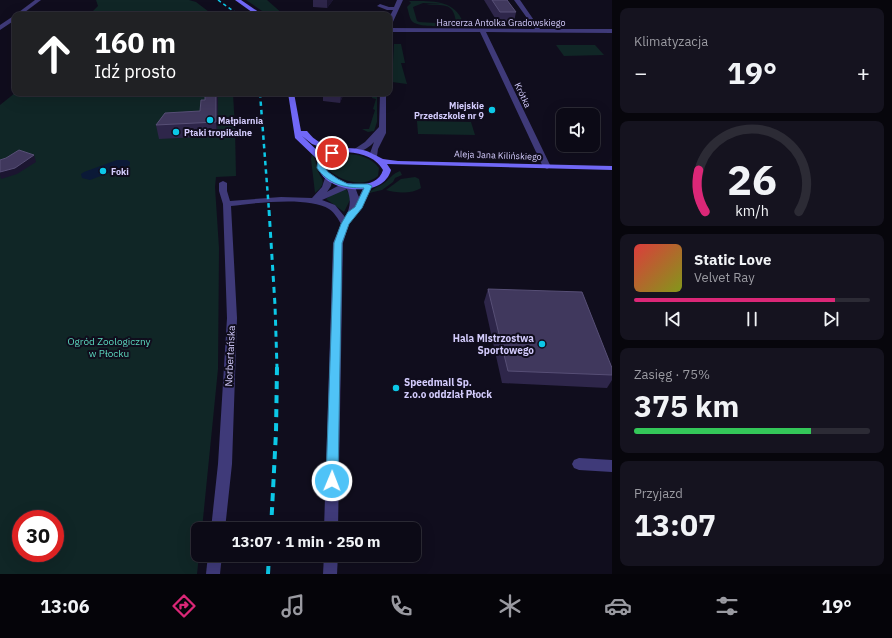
<!DOCTYPE html>
<html lang="pl">
<head>
<meta charset="utf-8">
<style>
	:root { --surface:#0c0a16; --page:#15131f; --text:#f1f3f6; --muted:#9a9aa1; --line:#2c2b35; --accent:#db2777 }
	body { margin:0; font-family:"IBM Plex Sans",sans-serif; background:var(--page); color:var(--text); height:100vh; display:flex; flex-direction:column; font-size:15px; white-space:nowrap }
	* { box-sizing:border-box; margin:0 }
	p { font-size:13px; color:var(--muted) }
	.icon { flex:none; width:22px; height:22px; fill:none; stroke:currentColor; stroke-width:2; stroke-linecap:round; stroke-linejoin:round }
	.map { position:relative; flex:1; overflow:hidden }
	.drawer { display:flex; flex-direction:column; gap:8px; padding:8px; background:#07060c; width:280px }
	.drawer>* { flex:none }
	.hud { position:absolute; left:12px; top:12px; width:380px; height:84px; border-radius:8px; box-shadow:0 4px 16px #0002,0 0 0 1px var(--line); background:#202124; color:#fff; overflow:hidden }
	.buttons { position:absolute; left:556px; top:108px; display:grid; gap:8px }
	.buttons a { display:grid; place-items:center; width:44px; height:44px; border-radius:8px; background:var(--surface); box-shadow:0 4px 16px #0002,0 0 0 1px var(--line); font-size:20px }
	.speed { position:absolute; left:12px; top:510px; display:flex; gap:8px; font-size:20px; font-weight:700; text-align:center }
	.speed>* { display:grid; place-content:center; width:52px; height:52px; border-radius:50%; background:var(--surface); box-shadow:0 4px 16px #0002,0 0 0 1px var(--line); line-height:1 }
	.speed .limit { border:6px solid #d22; background:#fff; color:#111 }
	.pin { position:absolute; display:grid; place-items:center; width:34px; height:34px; color:#fff; margin:-17px; border:2px solid #fff; border-radius:50%; box-shadow:0 1px 4px #0007 }
	.me { position:absolute; width:44px; margin:-22px; rotate:1deg; stroke-linejoin:round; filter:drop-shadow(0 0 3px #0008) }
	.turn { display:flex; align-items:center; gap:14px; height:84px; padding:0 16px; font-size:18px }
	.turn .icon { width:52px; height:52px; stroke-width:2.5 }
	.turn b { display:block; font-size:28px; line-height:34px }
	.big { font-size:30px; font-weight:700; line-height:1.1 }
	.drawer .tile { flex:1; display:flex; flex-direction:column; justify-content:center; gap:6px; min-width:0; padding:0 14px; border-radius:8px; background:var(--page) }
	.drawer .dial { align-items:center; gap:0 }
	.dial svg { height:104px; overflow:visible; fill:none; stroke:var(--line); stroke-width:7; stroke-linecap:round; text-anchor:middle }
	.dial text { fill:var(--text); stroke:none }
	.song { display:flex; align-items:center; gap:12px }
	.cover { width:48px; height:48px; border-radius:6px; background:linear-gradient(135deg,hsl(0 70% 55%),hsl(70 70% 35%)) }
	.played { height:4px; border-radius:2px; background:linear-gradient(90deg,var(--accent) 85%,var(--line) 85%) }
	.keys { display:flex; justify-content:space-around; direction:ltr }
	.heat { display:flex; justify-content:space-between; align-items:center; font-size:22px; direction:ltr }
	.charge { height:6px; border-radius:3px; background:linear-gradient(90deg,#34c759 75%,var(--line) 0) }
	.trip { position:absolute; left:191px; top:522px; width:230px; height:40px; border-radius:8px; background:var(--surface); box-shadow:0 4px 16px #0002,0 0 0 1px var(--line); font-weight:700; line-height:40px; text-align:center }
	.menu { display:flex; height:64px; justify-content:space-around; align-items:center; background:#050409; color:var(--muted) }
	.menu .icon { width:28px; height:28px }
	.menu .active { color:var(--accent) }
	.menu b { font-size:18px; color:var(--text) }
	main { display:flex; flex:1; min-height:0 }
	.map>svg:first-child { display:block }
	.green { fill:#102626; fill-rule:evenodd }
	.water { fill:#0b1937 }
	.lines { fill:none; stroke-linecap:round; stroke-linejoin:round }
	.street { fill:#3f3a79; fill-rule:evenodd }
	.secondary { fill:#7168f7; fill-rule:evenodd }
	.rail-far3 { stroke:#0cc8e7; stroke-width:1.5; stroke-dasharray:3.5 3; stroke-linecap:butt }
	.rail-far2 { stroke:#0cc8e7; stroke-width:2.5; stroke-dasharray:4.5 4; stroke-linecap:butt }
	.rail-far1 { stroke:#0cc8e7; stroke-width:3; stroke-dasharray:6 5; stroke-linecap:butt }
	.rail { stroke:#0cc8e7; stroke-width:4; stroke-dasharray:8 6; stroke-linecap:butt }
	.wall { fill:#2e264a }
	.shaded-wall { fill:#1b1530 }
	.building { fill:#40385d; stroke:#574f76 }
	.route { fill:#4fc3f7; stroke:#337fa1 }
	.poi-dot { fill:#0cc8e7; stroke:#100d1d; stroke-width:1.5 }
	.labels { text-anchor:middle; dominant-baseline:central; stroke-width:4; stroke-linejoin:round; paint-order:stroke }
	.far-street-label { font-size:9px; fill:#d3cbfc; stroke:#100d1d }
	.far-poi-label { font-size:9px; font-weight:bold; fill:#d3cbfc; stroke:#100d1d; text-anchor:start }
	.poi-label { font-size:10px; font-weight:bold; fill:#d3cbfc; stroke:#100d1d; text-anchor:end }
	.park-label { font-size:10px; fill:#5cd7be; stroke:#100d1d }
	.street-label { font-size:10px; fill:#d3cbfc; stroke:#100d1d }
</style>
</head>
<body>
<main>
<div class="map">
<svg width="612" height="574" viewBox="0 0 612 574">
	<rect width="100%" height="100%" fill="#100d1d"/>
	<g class="green">
		<path d="M96,0H189L196,2L213,15H89L98,6Z"/>
		<path d="M246,0H267L284,15H268Z"/>
		<path d="M409,1C434,1 454,0 463,22C457,27 419,28 413,22C409,19 409,12 407,7L411,3ZM423,3L443,4H426C442,7 453,0 456,22L452,24L419,22L417,21L413,7Z"/>
		<path d="M394,44H401L405,63H401L407,84L392,82Z"/>
		<path d="M556,45H595L604,55L564,56Z"/>
		<path d="M15,93H233L235,129L236,176L216,177L215,187L219,248L218,369L202,529H198V555H199L197,574H0V105ZM21,519H55V553H21Z"/>
		<path d="M373,93H377V122L374,131L368,132L362,129H369L375,110L373,109L376,99L372,98Z"/>
		<path d="M417,121L471,122L475,135L418,134Z"/>
		<path d="M312,154C316,159 315,161 317,167C319,179 330,181 315,193L311,159Z"/>
		<path d="M346,154C358,154 371,157 379,168L378,176C363,188 342,182 329,170L330,161L338,156Z"/>
		<path d="M400,171L402,175L395,178L393,182L382,190L369,193C373,188 378,187 383,184C390,179 392,174 400,171Z"/>
		<path d="M415,177L419,179L421,188C412,194 396,193 386,190L401,179Z"/>
		<path d="M346,189L351,198L344,212L326,199L334,193Z"/>
	</g>
	<path class="water" d="M117,160H127L130,162V165L90,180L82,178L81,174L84,172Z"/>
	<g class="lines">
		<g class="street">
			<path d="M35,0H41L21,15H15Z"/>
			<path d="M397,0H403L392,24L389,26V18L393,10H387L377,6L380,4L389,7H394Z"/>
			<path d="M514,0H520L540,29H612V33L486,32L551,167L547,169L543,167L480,32H389V28L535,29Z"/>
			<path d="M15,15V20L0,30V25Z"/>
			<path d="M380,93H386V133L378,149L377,156L373,158L369,156L374,142C370,147 363,151 357,152L353,150L365,142L379,127Z"/>
			<path d="M326,175H329L333,177L331,186L327,192C333,189 348,179 354,185C356,188 357,194 359,197L365,184H371L372,186L362,208L354,216L349,224L343,243L338,529H324L333,243L341,224C338,219 335,213 329,209C309,196 255,203 231,206L237,318L232,464L225,529H211L218,464L227,318L223,204L219,191V183L223,181L227,183V191L230,201L281,197L312,198L322,187ZM347,189C351,199 351,207 345,217L335,205L322,200Z"/>
			<path d="M579,458L612,460V472L579,470L574,468L572,464L574,460Z"/>
			<path d="M208,555H222L220,574H206Z"/>
			<path d="M324,555H338L337,574H323Z"/>
		</g>
		<g class="secondary">
			<path d="M235,0H241L263,15H256Z"/>
			<path d="M288,93H294L301,131H307C323,152 342,145 363,150C371,152 376,156 383,159C387,160 393,160 398,161L612,166V170L387,164L391,170C385,193 350,193 332,183C325,180 321,174 317,168L318,160L295,138ZM302,136L312,144L331,151L322,155ZM345,152C360,153 375,156 383,170C378,188 350,187 336,179C332,176 328,172 325,168L326,160L331,156Z"/>
		</g>
		<path class="rail-far3" d="M218,0L239,15"/>
		<path class="rail-far2" d="M260,93L269,211"/>
		<path class="rail-far1" d="M269,210L275,305L277,368"/>
		<g class="rail">
			<path d="M271,529L276,432L277,367"/>
			<path d="M268,574L269,555"/>
		</g>
	</g>
	<g class="wall">
		<path d="M313,0H333L327,8L313,7Z"/>
		<path d="M484,0H507L516,12L514,22L498,23Z"/>
		<path d="M218,93L217,136L159,139L156,125L200,111L205,100Z"/>
		<path d="M323,93H344L340,103L323,101Z"/>
		<path d="M488,289L612,368V380L607,388L502,383L484,302Z"/>
	</g>
	<g class="shaded-wall">
		<path d="M327,0H333L327,8Z"/>
		<path d="M216,93H218L217,136L216,122Z"/>
		<path d="M342,93H344L340,103L341,95Z"/>
		<path d="M34,155L36,162L17,174L1,179L0,175V172Z"/>
	</g>
	<g class="building">
		<path d="M492,0H507L516,12H500Z"/>
		<path d="M205,93H216V122L156,125L165,113L200,111L201,100H205Z"/>
		<path d="M323,93H342L341,95Z"/>
		<path d="M19,150L34,155L15,168L0,172V160L6,158Z"/>
		<path d="M488,289L582,292L612,368V375L508,371Z"/>
	</g>
	<path class="route" d="M329,151L335,153L325,160V168L328,172L338,179L348,184H368L372,186L362,208L349,224L342,243L338,481L337,485L332,487L328,485L326,481L334,243L341,224L348,212L355,207L364,188C344,188 328,184 317,168L318,159Z"/>
	<g class="poi-dot">
		<circle cx="492" cy="110" r="4"/>
		<circle cx="210" cy="120" r="4"/>
		<circle cx="176" cy="132" r="4"/>
		<circle cx="103" cy="171" r="4"/>
		<circle cx="542" cy="344" r="4"/>
		<circle cx="396" cy="388" r="4"/>
	</g>
	<g class="labels">
		<g class="far-street-label">
			<text x="501" y="22">Harcerza Antolka Gradowskiego</text>
			<text transform="translate(523 95) rotate(65)">Krótka</text>
			<text transform="translate(498 155) rotate(2)">Aleja Jana Kilińskiego</text>
		</g>
		<g class="far-poi-label">
			<text x="484" y="105" text-anchor="end">Miejskie<tspan x="484" dy="10">Przedszkole nr 9</tspan></text>
			<text x="218" y="120">Małpiarnia</text>
			<text x="184" y="132">Ptaki tropikalne</text>
			<text x="111" y="171">Foki</text>
		</g>
		<g class="poi-label">
			<text x="534" y="338">Hala Mistrzostwa<tspan x="534" dy="12">Sportowego</tspan></text>
			<text x="404" y="382" text-anchor="start">Speedmail Sp.<tspan x="404" dy="12">z.o.o oddział Płock</tspan></text>
		</g>
		<g class="park-label">
			<text x="109" y="341">Ogród Zoologiczny<tspan x="109" dy="12">w Płocku</tspan></text>
		</g>
		<g class="street-label">
			<text transform="translate(230 356) rotate(-87)">Norbertańska</text>
		</g>
	</g>
</svg>
<div class="buttons">
<a><svg class="icon" aria-label="sound" viewBox="0 0 24 24"><path d="M4 9h4l5-4v14l-5-4H4zM17 9q2 3 0 6"/></svg></a>
</div>
<div class="speed"><div class="limit">30</div></div>
<div class="pin" style="left:332px;top:153px;background:#d93025"><svg class="icon" aria-label="arrive" viewBox="0 0 24 24"><path d="M6 21V4h12l-3 4 3 4H6"/></svg></div>
<svg class="me" style="left:332px;top:481px" viewBox="-20 -20 40 40"><circle r="17" fill="#4fc3f7" stroke="#fff" stroke-width="3"/><path d="M0-11L8 9 0 5-8 9z" fill="#fff"/></svg>
<div class="trip">13:07 · 1 min · 250 m</div>
<div class="hud">
<div class="turn"><svg class="icon" aria-label="ahead" viewBox="0 0 24 24"><path d="M12 20V5M6 11l6-6 6 6"/></svg><div><b>160 m</b>Idź prosto</div></div>
</div>
</div>
<section class="drawer">
<div class="tile"><p>Klimatyzacja</p>
<div class="heat"><a>−</a><b class="big">19°</b><a>+</a></div>
</div>
<div class="tile dial"><svg viewBox="0 0 100 80">
<path d="M14 69A42 42 0 1 1 86 69"/>
<path d="M14 69A42 42 0 0 1 9 37" stroke="#db2777"/>
<text x="50" y="56" font-size="32" font-weight="700">26</text>
<text x="50" y="72" font-size="11">km/h</text>
</svg></div>
<div class="tile">
<div class="song"><i class="cover"></i><div><b>Static Love</b><p>Velvet Ray</p></div></div>
<div class="played"></div>
<div class="keys"><svg class="icon" aria-label="previous" viewBox="0 0 24 24"><path d="M18 5L8 12l10 7zM5 5v14"/></svg><svg class="icon" aria-label="pause" viewBox="0 0 24 24"><path d="M8 5v14M16 5v14"/></svg><svg class="icon" aria-label="next" viewBox="0 0 24 24"><path d="M6 5l10 7-10 7zM19 5v14"/></svg></div>
</div>
<div class="tile"><p>Zasięg · 75%</p><b class="big">375 km</b><div class="charge"></div></div>
<div class="tile"><p>Przyjazd</p><b class="big">13:07</b></div>
</section>
</main>
<nav class="menu">
<b>13:06</b>
<svg class="icon active" aria-label="directions" viewBox="0 0 24 24"><path d="M12 3l9 9-9 9-9-9zM9 14v-3h6M13 9l2 2-2 2"/></svg>
<svg class="icon" aria-label="music" viewBox="0 0 24 24"><path d="M9 18V5l10-2v13"/><circle cx="6" cy="18" r="3"/><circle cx="16" cy="16" r="3"/></svg>
<svg class="icon" aria-label="phone" viewBox="0 0 24 24"><path d="M5 4h4l2 5-3 2q2 4 5 5l2-3 5 2v4C11 20 4 13 5 4z"/></svg>
<svg class="icon" aria-label="climate" viewBox="0 0 24 24"><path d="M12 3v18M4 7l16 10M4 17L20 7"/></svg>
<svg class="icon" aria-label="car" viewBox="0 0 24 24"><path d="M5 17H2v-5l4-1 3-4h7l3 4 3 1v5h-3M9 17h6M6 11h13"/><circle cx="7" cy="17" r="2"/><circle cx="17" cy="17" r="2"/></svg>
<svg class="icon" aria-label="filters" viewBox="0 0 24 24"><path d="M4 7h16M4 17h16"/><circle cx="9" cy="7" r="2"/><circle cx="15" cy="17" r="2"/></svg>
<b>19°</b>
</nav>
</body>
</html>
